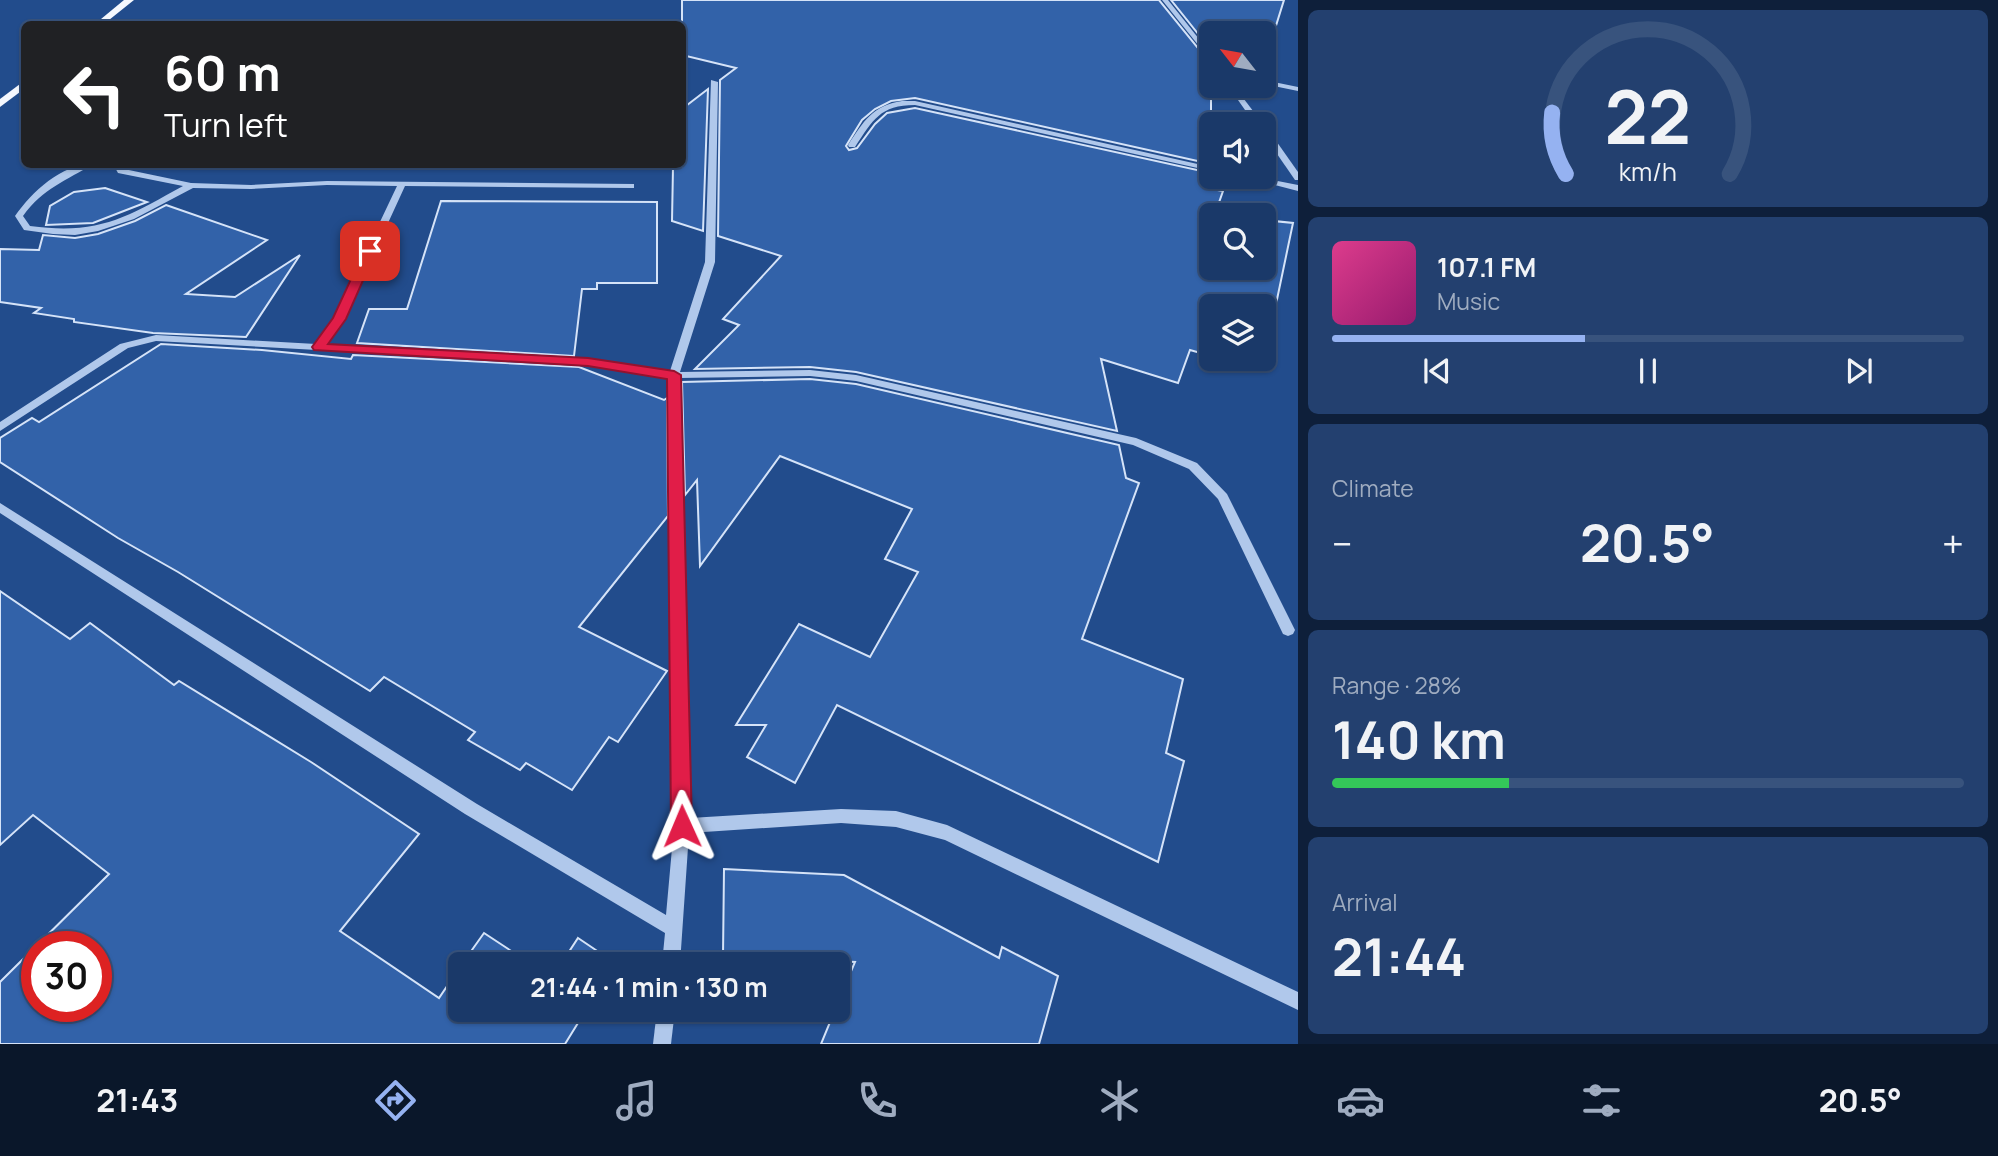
<!DOCTYPE html>
<html lang="en">
<head>
<meta charset="utf-8">
<style>
	:root { --surface:#1a3969; --page:#23406f; --text:#f1f3f6; --muted:#9facc0; --line:#38537d; --accent:#95b2f1 }
	body { margin:0; font-family:Manrope,sans-serif; background:var(--page); color:var(--text); height:100vh; display:flex; flex-direction:column; font-size:26px; white-space:nowrap }
	* { box-sizing:border-box; margin:0 }
	p { font-size:23px; color:var(--muted) }
	.icon { flex:none; width:38px; height:38px; fill:none; stroke:currentColor; stroke-width:2; stroke-linecap:round; stroke-linejoin:round }
	.map { position:relative; flex:1; overflow:hidden }
	.panel { display:flex; flex-direction:column; gap:10px; padding:10px; background:#0e1f3a; width:700px }
	.panel>* { flex:none }
	.guide { position:absolute; left:21px; top:21px; width:665px; height:147px; border-radius:10px; box-shadow:0 2px 5px #0004,0 0 0 2px var(--line); background:#202124; color:#fff; overflow:hidden }
	.needle { width:46px; rotate:301deg }
	.fabs { position:absolute; left:1199px; top:21px; display:grid; gap:14px }
	.fabs a { display:grid; place-items:center; width:77px; height:77px; border-radius:10px; background:var(--surface); box-shadow:0 2px 5px #0004,0 0 0 2px var(--line); font-size:35px }
	.speed { position:absolute; left:21px; top:931px; display:flex; gap:14px; font-size:35px; font-weight:700; text-align:center }
	.speed>* { display:grid; place-content:center; width:91px; height:91px; border-radius:50%; background:var(--surface); box-shadow:0 2px 5px #0004,0 0 0 2px var(--line); line-height:1 }
	.speed .limit { border:10px solid #d22; background:#fff; color:#111 }
	.pin { position:absolute; display:grid; place-items:center; width:60px; height:60px; color:#fff; margin:-30px; border-radius:14px; box-shadow:0 4px 10px #0006 }
	.me { position:absolute; width:77px; margin:-38px; rotate:359deg; stroke-linejoin:round; filter:drop-shadow(0 0 5px #0008) }
	.turn { display:flex; align-items:center; gap:24px; height:147px; padding:0 28px; font-size:32px }
	.turn .icon { width:91px; height:91px; stroke-width:2.5 }
	.turn b { display:block; font-size:49px; line-height:60px }
	.big { font-size:52px; font-weight:700; line-height:1.1 }
	.panel .widget { flex:1; display:flex; flex-direction:column; justify-content:center; gap:10px; min-width:0; padding:0 24px; border-radius:10px; background:var(--page) }
	.panel .dial { align-items:center; gap:0 }
	.dial svg { height:182px; overflow:visible; fill:none; stroke:var(--line); stroke-width:7; stroke-linecap:round; text-anchor:middle }
	.dial text { fill:var(--text); stroke:none }
	.song { display:flex; align-items:center; gap:21px }
	.cover { width:84px; height:84px; border-radius:10px; background:linear-gradient(135deg,hsl(330 70% 55%),hsl(320 70% 35%)) }
	.played { height:7px; border-radius:4px; background:linear-gradient(90deg,var(--accent) 40%,var(--line) 40%) }
	.keys { display:flex; justify-content:space-around; direction:ltr }
	.heat { display:flex; justify-content:space-between; align-items:center; font-size:38px; direction:ltr }
	.charge { height:10px; border-radius:5px; background:linear-gradient(90deg,#34c759 28%,var(--line) 0) }
	.trip { position:absolute; left:448px; top:952px; width:402px; height:70px; border-radius:10px; background:var(--surface); box-shadow:0 2px 5px #0004,0 0 0 2px var(--line); font-weight:700; line-height:70px; text-align:center }
	.menu { display:flex; height:112px; justify-content:space-around; align-items:center; background:#0a172a; color:var(--muted) }
	.menu .icon { width:49px; height:49px }
	.menu .on { color:var(--accent) }
	.menu b { font-size:32px; color:var(--text) }
	main { display:flex; flex:1; min-height:0 }
	.map>svg:first-child { display:block }
	.building { fill:#3262a9; stroke:#d5e3f8; stroke-width:2; fill-rule:evenodd }
	.lines { fill:none; stroke-linecap:round; stroke-linejoin:round }
	.minor { fill:#b0c8eb; fill-rule:evenodd }
	.major { fill:#f5f8fe; fill-rule:evenodd }
	.route { fill:#e11d48; stroke:#92132f; stroke-width:2 }
</style>
</head>
<body>
<main>
<div class="map">
<svg width="1298" height="1044" viewBox="0 0 1298 1044">
	<rect width="100%" height="100%" fill="#224c8c"/>
	<g class="building">
		<path d="M682,0H1159L1211,64V164L915,98L891,101L875,109L862,120L846,146L849,150L857,148L875,124L887,113L915,108L1211,173V189L1223,191L1215,214L1223,215H1211V268H1264V220L1293,223L1262,371L1220,359H1264V306H1211V356L1190,350L1178,383L1101,359L1117,431L856,372L810,367L695,369L739,325L723,319L781,256L718,236L720,80L736,68L682,55Z"/>
		<path d="M1171,0H1284L1264,64V33H1211V50Z"/>
		<path d="M708,89L703,231L672,221L673,167H682V109Z"/>
		<path d="M105,188L147,202L93,223L46,225L50,206L74,192Z"/>
		<path d="M441,201L657,202V283H597V289H582L574,356L357,343L369,309H407Z"/>
		<path d="M166,205L267,240L186,294L235,297L300,255L246,337L153,333L74,322V319L34,313L41,308L0,302V249L39,250L43,235L75,238L98,234L135,221Z"/>
		<path d="M161,344L262,350L351,359L353,355L579,367L664,400L667,398L668,516L579,627L667,671L618,742L609,737L572,790L526,763L520,770L468,740L475,732L384,677L370,691L178,572L118,538L0,462V438L32,418L39,422Z"/>
		<path d="M810,379L856,384L1119,445L1126,478L1139,483L1082,639L1183,679L1166,753L1184,761L1158,862L837,705L795,783L747,757L766,725H736L799,624L870,657L918,572L885,559L912,509L780,456L700,566L697,480L685,495L682,382Z"/>
		<path d="M0,591L70,639L90,623L174,685L179,681L311,762L419,834L340,931L439,998L460,967V1010H586L565,1044H0V982L109,874L33,815L0,845ZM37,947H96V1006H37Z"/>
		<path d="M724,869L844,875L999,958L1002,947L1058,976L1039,1044H821L835,1010H838V1002L855,962L723,956Z"/>
		<path d="M484,933L531,964H462Z"/>
		<path d="M578,938L615,963V964H561Z"/>
	</g>
	<g class="lines">
		<g class="minor">
			<path d="M1162,0H1168L1211,54V61Z"/>
			<path d="M711,80L718,82L715,262L680,372L810,370L856,375L1136,438L1197,463L1227,494L1295,630L1293,634L1288,636L1283,634L1218,499L1189,469L1133,445L856,381L810,376L679,378L690,818L841,809L896,811L947,825L1298,992V1010L945,840L896,827L841,823L689,833L680,964H662L665,933L465,814L0,513V503L477,804L666,915L674,826L669,378L588,365L156,341L128,348L0,431V422L120,344L156,335L316,344L334,319L397,186L327,185L251,189L193,188L134,219L98,231L75,235L53,234L24,230L15,216C32,192 61,164 93,164C66,181 43,188 23,216L30,226C99,235 125,218 183,186L118,173L113,164H121L124,169L191,183L251,185L327,181L634,184V188H631L405,186L344,319L326,344L588,359L670,371L705,262Z"/>
			<path d="M1264,80L1298,87V91L1264,84Z"/>
			<path d="M1228,86H1234L1263,124H1255Z"/>
			<path d="M902,101H915L1211,167V171L915,105C880,105 873,120 855,147H849L848,145C864,121 872,106 902,101Z"/>
			<path d="M1264,128H1267L1298,172V180H1295L1264,135Z"/>
			<path d="M1243,177H1257L1298,185V191Z"/>
			<path d="M657,1010H675L671,1044H653Z"/>
		</g>
		<g class="major">
			<path d="M124,0H134L104,24H95Z"/>
			<path d="M24,81V89L0,107V99Z"/>
		</g>
	</g>
	<path class="route" d="M370,248L376,251L346,319L328,344L588,358L674,371L681,375L692,826L689,833L682,836L674,833L671,826L667,379L588,366L314,350L312,347L333,318L364,251Z"/>
</svg>
<div class="fabs">
<a><svg class="needle" viewBox="-14 -14 28 28"><path d="M0-13l5 13h-10z" fill="#e53935"/><path d="M0 13l5-13h-10z" fill="#9facc0"/></svg></a>
<a><svg class="icon" aria-label="sound" viewBox="0 0 24 24"><path d="M4 9h4l5-4v14l-5-4H4zM17 9q2 3 0 6"/></svg></a>
<a><svg class="icon" aria-label="search" viewBox="0 0 24 24"><circle cx="10" cy="10" r="6"/><path d="M15 15l6 6"/></svg></a>
<a><svg class="icon" aria-label="layers" viewBox="0 0 24 24"><path d="M12 4l9 5-9 5-9-5zM3 14l9 5 9-5"/></svg></a>
</div>
<div class="speed"><div class="limit">30</div></div>
<div class="pin" style="left:370px;top:251px;background:#d93025"><svg class="icon" aria-label="arrive" viewBox="0 0 24 24"><path d="M6 21V4h12l-3 4 3 4H6"/></svg></div>
<svg class="me" style="left:682px;top:826px" viewBox="-20 -20 40 40"><path d="M0-17L14 15 0 8-14 15z" fill="#e11d48" stroke="#fff" stroke-width="4"/></svg>
<div class="trip">21:44 · 1 min · 130 m</div>
<div class="guide">
<div class="turn"><svg class="icon" aria-label="left" viewBox="0 0 24 24"><path d="M17 20v-9H6M10 6l-5 5 5 5"/></svg><div><b>60 m</b>Turn left</div></div>
</div>
</div>
<section class="panel">
<div class="widget dial"><svg viewBox="0 0 100 80">
<path d="M14 69A42 42 0 1 1 86 69"/>
<path d="M14 69A42 42 0 0 1 8 42" stroke="#95b2f1"/>
<text x="50" y="56" font-size="32" font-weight="700">22</text>
<text x="50" y="72" font-size="11">km/h</text>
</svg></div>
<div class="widget">
<div class="song"><i class="cover"></i><div><b>107.1 FM</b><p>Music</p></div></div>
<div class="played"></div>
<div class="keys"><svg class="icon" aria-label="previous" viewBox="0 0 24 24"><path d="M18 5L8 12l10 7zM5 5v14"/></svg><svg class="icon" aria-label="pause" viewBox="0 0 24 24"><path d="M8 5v14M16 5v14"/></svg><svg class="icon" aria-label="next" viewBox="0 0 24 24"><path d="M6 5l10 7-10 7zM19 5v14"/></svg></div>
</div>
<div class="widget"><p>Climate</p>
<div class="heat"><a>−</a><b class="big">20.5°</b><a>+</a></div>
</div>
<div class="widget"><p>Range · 28%</p><b class="big">140 km</b><div class="charge"></div></div>
<div class="widget"><p>Arrival</p><b class="big">21:44</b></div>
</section>
</main>
<nav class="menu">
<b>21:43</b>
<svg class="icon on" aria-label="directions" viewBox="0 0 24 24"><path d="M12 3l9 9-9 9-9-9zM9 14v-3h6M13 9l2 2-2 2"/></svg>
<svg class="icon" aria-label="music" viewBox="0 0 24 24"><path d="M9 18V5l10-2v13"/><circle cx="6" cy="18" r="3"/><circle cx="16" cy="16" r="3"/></svg>
<svg class="icon" aria-label="phone" viewBox="0 0 24 24"><path d="M5 4h4l2 5-3 2q2 4 5 5l2-3 5 2v4C11 20 4 13 5 4z"/></svg>
<svg class="icon" aria-label="climate" viewBox="0 0 24 24"><path d="M12 3v18M4 7l16 10M4 17L20 7"/></svg>
<svg class="icon" aria-label="car" viewBox="0 0 24 24"><path d="M5 17H2v-5l4-1 3-4h7l3 4 3 1v5h-3M9 17h6M6 11h13"/><circle cx="7" cy="17" r="2"/><circle cx="17" cy="17" r="2"/></svg>
<svg class="icon" aria-label="filters" viewBox="0 0 24 24"><path d="M4 7h16M4 17h16"/><circle cx="9" cy="7" r="2"/><circle cx="15" cy="17" r="2"/></svg>
<b>20.5°</b>
</nav>
</body>
</html>
